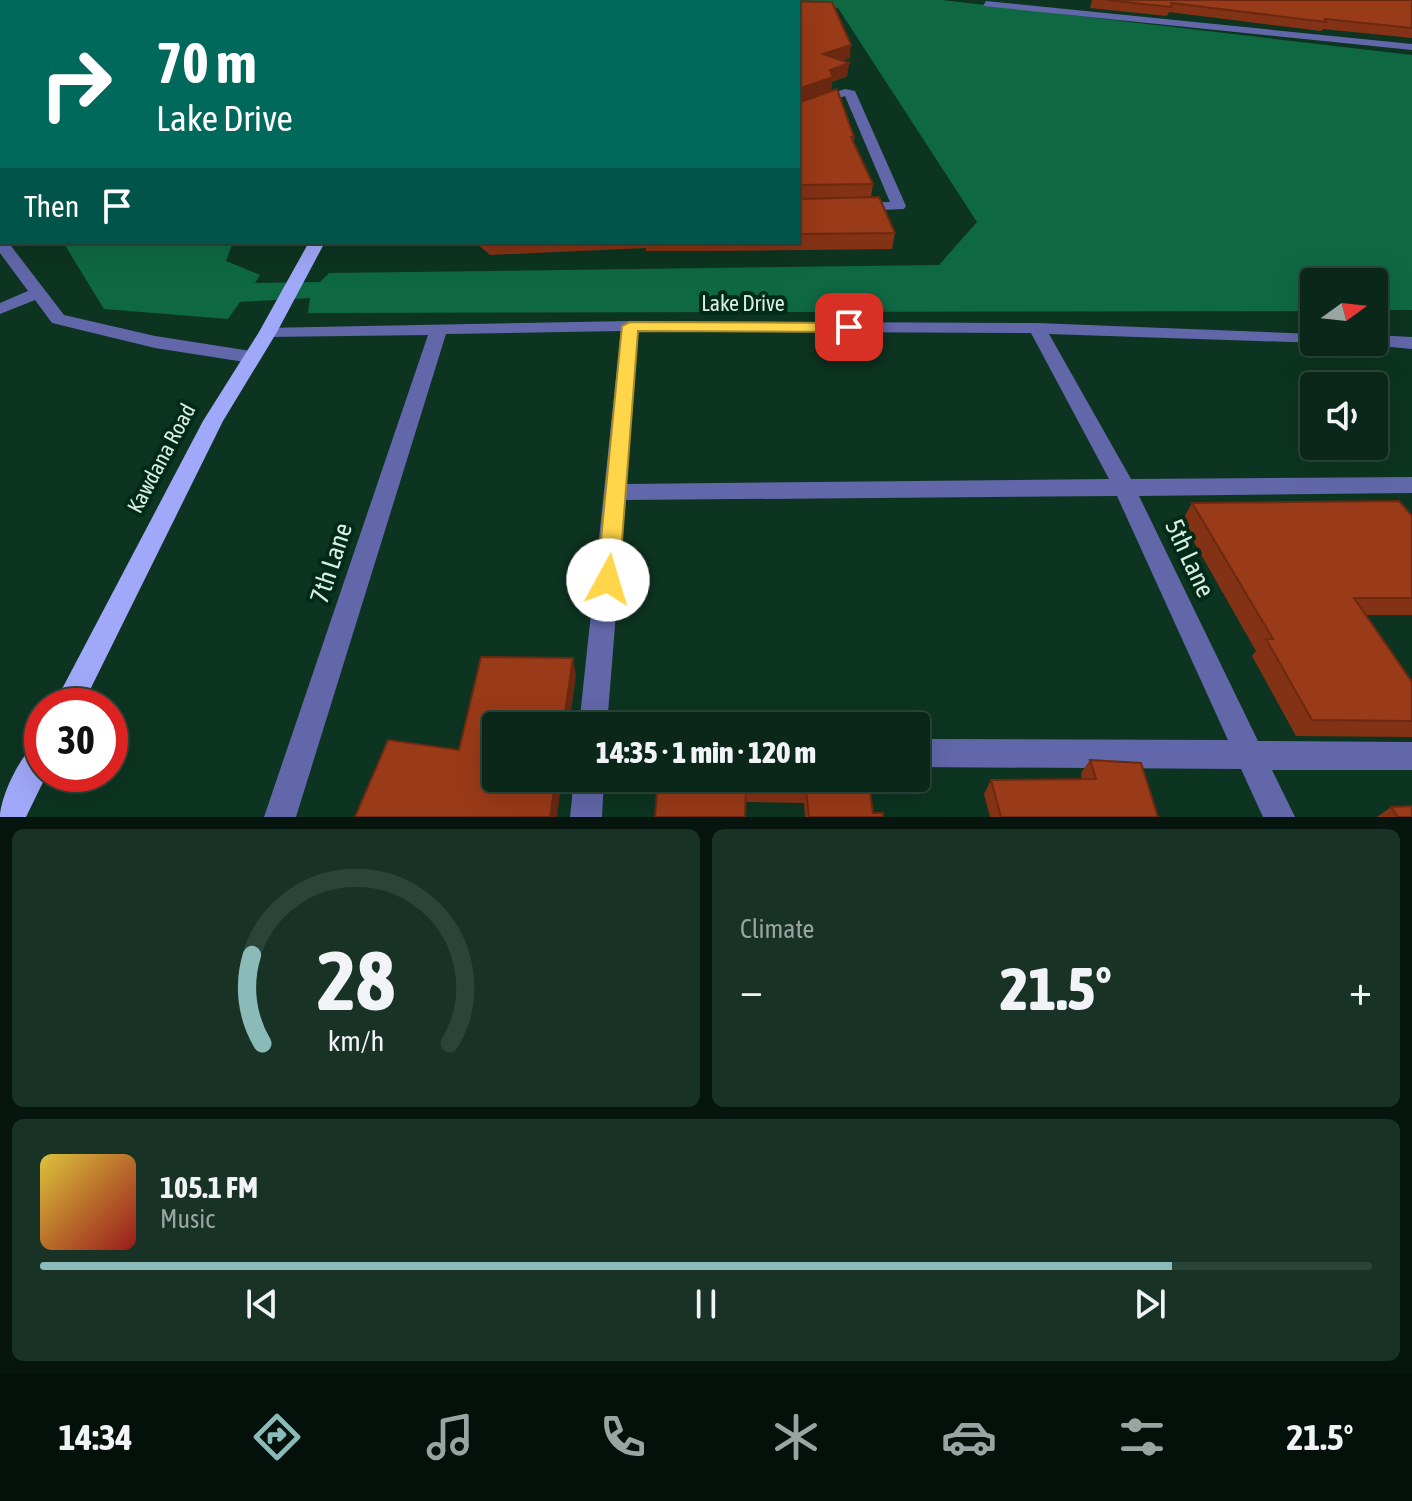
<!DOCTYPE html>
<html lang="en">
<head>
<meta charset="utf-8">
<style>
	:root { --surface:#0a2719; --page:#183326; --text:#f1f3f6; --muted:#99a5a2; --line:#2a4438; --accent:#8bbbb9 }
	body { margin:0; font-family:"Asap Condensed",sans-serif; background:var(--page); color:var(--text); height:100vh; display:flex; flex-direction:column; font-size:30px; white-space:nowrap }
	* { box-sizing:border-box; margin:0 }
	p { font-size:26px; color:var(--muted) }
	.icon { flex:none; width:44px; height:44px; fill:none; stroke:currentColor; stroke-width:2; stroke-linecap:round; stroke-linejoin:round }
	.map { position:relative; height:817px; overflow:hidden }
	.details { display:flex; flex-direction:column; gap:12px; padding:12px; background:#06150e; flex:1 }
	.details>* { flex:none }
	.top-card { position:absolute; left:0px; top:0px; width:800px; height:244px; box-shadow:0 8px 32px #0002,0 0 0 2px var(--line); background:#00695c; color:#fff; overflow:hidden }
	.needle { width:52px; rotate:75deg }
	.buttons { position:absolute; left:1300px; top:268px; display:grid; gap:16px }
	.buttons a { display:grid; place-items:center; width:88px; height:88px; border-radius:8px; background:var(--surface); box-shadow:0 8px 32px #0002,0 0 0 2px var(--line); font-size:40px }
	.speed { position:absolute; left:24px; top:688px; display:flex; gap:16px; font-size:40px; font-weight:700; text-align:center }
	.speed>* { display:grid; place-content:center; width:104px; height:104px; border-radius:50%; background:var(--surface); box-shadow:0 8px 32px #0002,0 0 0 2px var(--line); line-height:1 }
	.speed .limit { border:12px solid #d22; background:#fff; color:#111 }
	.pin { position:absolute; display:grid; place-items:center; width:68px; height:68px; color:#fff; margin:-34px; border-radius:16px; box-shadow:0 4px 12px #0006 }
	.me { position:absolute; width:88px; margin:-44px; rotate:6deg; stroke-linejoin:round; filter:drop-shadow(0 0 6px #0008) }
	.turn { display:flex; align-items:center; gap:28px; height:168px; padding:0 24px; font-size:36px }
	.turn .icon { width:104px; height:104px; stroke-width:2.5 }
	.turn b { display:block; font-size:56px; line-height:68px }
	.then { display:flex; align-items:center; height:76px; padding:0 24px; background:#0003; gap:16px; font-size:30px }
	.big { font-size:60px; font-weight:800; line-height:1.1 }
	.details .card { flex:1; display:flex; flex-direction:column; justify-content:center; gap:12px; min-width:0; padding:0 28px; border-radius:12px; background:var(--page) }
	.details .dial { align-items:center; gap:0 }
	.dial svg { height:208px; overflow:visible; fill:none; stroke:var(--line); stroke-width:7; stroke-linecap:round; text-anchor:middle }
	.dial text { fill:var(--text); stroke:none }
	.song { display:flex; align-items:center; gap:24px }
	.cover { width:96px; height:96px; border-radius:12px; background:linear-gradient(135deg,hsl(50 70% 55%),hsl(0 70% 35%)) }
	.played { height:8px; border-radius:4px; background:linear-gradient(90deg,var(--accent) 85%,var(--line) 85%) }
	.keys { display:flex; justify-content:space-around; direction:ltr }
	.heat { display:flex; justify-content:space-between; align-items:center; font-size:44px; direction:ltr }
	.details .tiles { flex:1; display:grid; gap:12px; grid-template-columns:1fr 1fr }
	.card:last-child { grid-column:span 2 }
	.trip { position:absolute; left:482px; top:712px; width:448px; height:80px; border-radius:8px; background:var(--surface); box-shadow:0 8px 32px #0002,0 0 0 2px var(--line); font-weight:800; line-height:80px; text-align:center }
	.tab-bar { display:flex; height:128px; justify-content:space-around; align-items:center; background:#04100a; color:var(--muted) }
	.tab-bar .icon { width:56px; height:56px }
	.tab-bar .on { color:var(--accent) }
	.tab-bar b { font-size:36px; color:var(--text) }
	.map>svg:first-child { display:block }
	.water { fill:#0e6943 }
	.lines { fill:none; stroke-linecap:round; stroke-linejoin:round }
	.minor { fill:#6167a9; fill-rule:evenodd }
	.major { fill:#a0a8f9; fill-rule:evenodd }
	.wall { fill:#843215 }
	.shaded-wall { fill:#6b2911 }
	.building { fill:#993a18; stroke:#6b2911; stroke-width:2 }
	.route { fill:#ffd54a; stroke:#a68a30; stroke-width:2 }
	.labels { text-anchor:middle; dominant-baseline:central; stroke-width:8; stroke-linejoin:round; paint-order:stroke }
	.street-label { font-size:22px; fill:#d9eee1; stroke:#012a18 }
	.near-street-label { font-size:26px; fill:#d9eee1; stroke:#012a18 }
</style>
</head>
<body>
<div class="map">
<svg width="1412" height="817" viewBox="0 0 1412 817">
	<rect width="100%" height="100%" fill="#0d3421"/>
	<path class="water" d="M814,0H942L1412,55V310H1374V282H1314V311L308,313L310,298L240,302L228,319L104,309L63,242H233L226,261L260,275L255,283L320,282L329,273L939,265L977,222L838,8L798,10V2H773Z"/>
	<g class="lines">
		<g class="minor">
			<path d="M986,1L1412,44V50L983,6Z"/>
			<path d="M2,25V31L0,32V26Z"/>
			<path d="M845,89L855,91L906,206L904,209L858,211L851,207L858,203L890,202L845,96L798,113V105Z"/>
			<path d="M0,237L2,242H8L64,315L155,336L251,351L260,357L251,363L155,348L52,323L35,300L0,314V303L28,291L0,253Z"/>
			<path d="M630,321L1037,323L1314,334V342L1320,343L1049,334L1131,479L1412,477V493L1139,496L1258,741L1412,742V770H1272L1295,817H1263L1241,769L916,767V739L1228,740L1117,496L625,500L607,726H579L621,331L446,334L296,817H264L428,335L268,337L262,336L259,332L262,328ZM638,331L1031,333L1109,479L626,484Z"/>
			<path d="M1374,335L1412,337V349L1368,345L1366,342H1374Z"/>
			<path d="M574,778H604L602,817H570Z"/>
		</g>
		<g class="major">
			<path d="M586,0H628L584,2Z"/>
			<path d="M309,242H325L277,332L223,421L82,706H53L203,421L259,332Z"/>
			<path d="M42,740V774H47L26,817H0C0,797 23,747 42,740Z"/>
		</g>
	</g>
	<g class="wall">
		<path d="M1092,0H1412V38L1323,29L1321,31L1169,12L1167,16L1090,8Z"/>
		<path d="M798,2L850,58L842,61L849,63L847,76L832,82L831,90L854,137V142L873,184L871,197L895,233L892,249L712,251H646V248L490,255L475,242H798Z"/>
		<path d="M1192,503L1412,516V615H1366L1412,682V737L1296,736L1252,656L1256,651L1182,521Z"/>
		<path d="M1090,760L1158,817H990L984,794L991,780H1082L1081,773Z"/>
		<path d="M658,778H868L873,813L883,817H805L804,803L746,802Z"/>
		<path d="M1391,807L1412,817H1377Z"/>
	</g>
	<g class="shaded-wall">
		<path d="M851,45L850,58L821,67L823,54Z"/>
		<path d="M849,63L847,76L832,82L831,90L798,102V88L830,70Z"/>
		<path d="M573,658L576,676L569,726H563Z"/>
		<path d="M556,778H562L557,817H550Z"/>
	</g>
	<g class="building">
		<path d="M446,0H567V2H445Z"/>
		<path d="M1106,0H1412V28L1325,19L1326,22L1171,3V7Z"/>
		<path d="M768,1L832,2L851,45L823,54L849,63L830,70L833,77L798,89V2H751Z"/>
		<path d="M837,89L854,137H851L873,184L799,185L798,190V100L800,102Z"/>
		<path d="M879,197L895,233L798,234V198L799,199Z"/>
		<path d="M1399,501L1412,516V598H1354L1412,682V721L1312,720L1266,639H1273L1192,503Z"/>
		<path d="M481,657L573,658L563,726H496V778H556L550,817H355L388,740L459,750Z"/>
		<path d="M1090,760L1141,763L1158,817H1001L991,780L1096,779Z"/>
		<path d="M658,778H868L873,813H883V817H809L806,790H746L745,817H655Z"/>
		<path d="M1412,806V817H1398L1391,807Z"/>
	</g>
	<path class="route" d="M630,322L849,323L857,327L849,332L638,331L619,580L616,586L608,589L600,586L597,580L622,326Z"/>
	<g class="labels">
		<g class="street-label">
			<text x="743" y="303">Lake Drive</text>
			<text transform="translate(161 458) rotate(-62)">Kawdana Road</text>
		</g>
		<g class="near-street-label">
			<text transform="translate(1190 558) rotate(65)">5th Lane</text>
			<text transform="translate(331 563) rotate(-72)">7th Lane</text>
		</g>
	</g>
</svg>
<div class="buttons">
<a><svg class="needle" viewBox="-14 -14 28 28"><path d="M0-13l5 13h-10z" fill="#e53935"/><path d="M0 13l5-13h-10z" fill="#99a5a2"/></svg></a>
<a><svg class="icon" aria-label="sound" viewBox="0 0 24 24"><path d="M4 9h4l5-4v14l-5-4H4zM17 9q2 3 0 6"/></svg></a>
</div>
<div class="speed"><div class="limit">30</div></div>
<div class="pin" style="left:849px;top:327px;background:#d93025"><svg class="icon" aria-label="arrive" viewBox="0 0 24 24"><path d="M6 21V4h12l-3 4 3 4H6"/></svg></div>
<svg class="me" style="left:608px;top:580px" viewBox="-20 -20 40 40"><circle r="19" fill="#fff"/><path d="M0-13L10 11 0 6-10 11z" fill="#ffd54a"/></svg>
<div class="trip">14:35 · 1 min · 120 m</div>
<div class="top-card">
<div class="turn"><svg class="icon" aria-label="right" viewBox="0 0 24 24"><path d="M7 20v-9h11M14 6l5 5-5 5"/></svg><div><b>70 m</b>Lake Drive</div></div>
<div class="then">Then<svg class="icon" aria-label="arrive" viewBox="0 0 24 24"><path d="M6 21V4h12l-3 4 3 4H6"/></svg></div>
</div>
</div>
<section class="details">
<div class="tiles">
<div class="card dial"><svg viewBox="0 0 100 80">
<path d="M14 69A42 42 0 1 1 86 69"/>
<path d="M14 69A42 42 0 0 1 10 35" stroke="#8bbbb9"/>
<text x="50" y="56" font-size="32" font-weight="700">28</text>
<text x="50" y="72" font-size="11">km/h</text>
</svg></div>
<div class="card"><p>Climate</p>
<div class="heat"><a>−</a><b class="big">21.5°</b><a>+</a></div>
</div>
<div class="card">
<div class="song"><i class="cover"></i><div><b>105.1 FM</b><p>Music</p></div></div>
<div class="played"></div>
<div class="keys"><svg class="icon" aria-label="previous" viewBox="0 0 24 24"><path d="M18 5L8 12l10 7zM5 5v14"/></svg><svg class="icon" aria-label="pause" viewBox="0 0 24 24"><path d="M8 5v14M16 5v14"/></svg><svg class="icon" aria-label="next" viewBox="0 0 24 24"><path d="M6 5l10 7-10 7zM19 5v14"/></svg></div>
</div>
</div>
</section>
<nav class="tab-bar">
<b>14:34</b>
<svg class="icon on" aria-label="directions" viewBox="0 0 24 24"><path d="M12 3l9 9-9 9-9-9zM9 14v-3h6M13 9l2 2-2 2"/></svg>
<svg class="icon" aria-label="music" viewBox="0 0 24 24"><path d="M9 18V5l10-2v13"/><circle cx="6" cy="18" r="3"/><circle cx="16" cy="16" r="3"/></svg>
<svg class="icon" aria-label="phone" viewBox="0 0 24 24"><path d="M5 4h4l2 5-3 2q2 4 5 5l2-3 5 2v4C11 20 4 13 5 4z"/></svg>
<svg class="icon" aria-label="climate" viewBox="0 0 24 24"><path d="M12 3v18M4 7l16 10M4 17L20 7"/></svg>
<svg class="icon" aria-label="car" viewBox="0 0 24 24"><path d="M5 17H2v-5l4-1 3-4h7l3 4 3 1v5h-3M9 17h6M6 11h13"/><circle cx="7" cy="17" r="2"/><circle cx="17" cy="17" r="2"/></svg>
<svg class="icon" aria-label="filters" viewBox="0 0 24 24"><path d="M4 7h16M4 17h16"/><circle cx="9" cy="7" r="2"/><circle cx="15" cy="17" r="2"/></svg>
<b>21.5°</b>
</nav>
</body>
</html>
